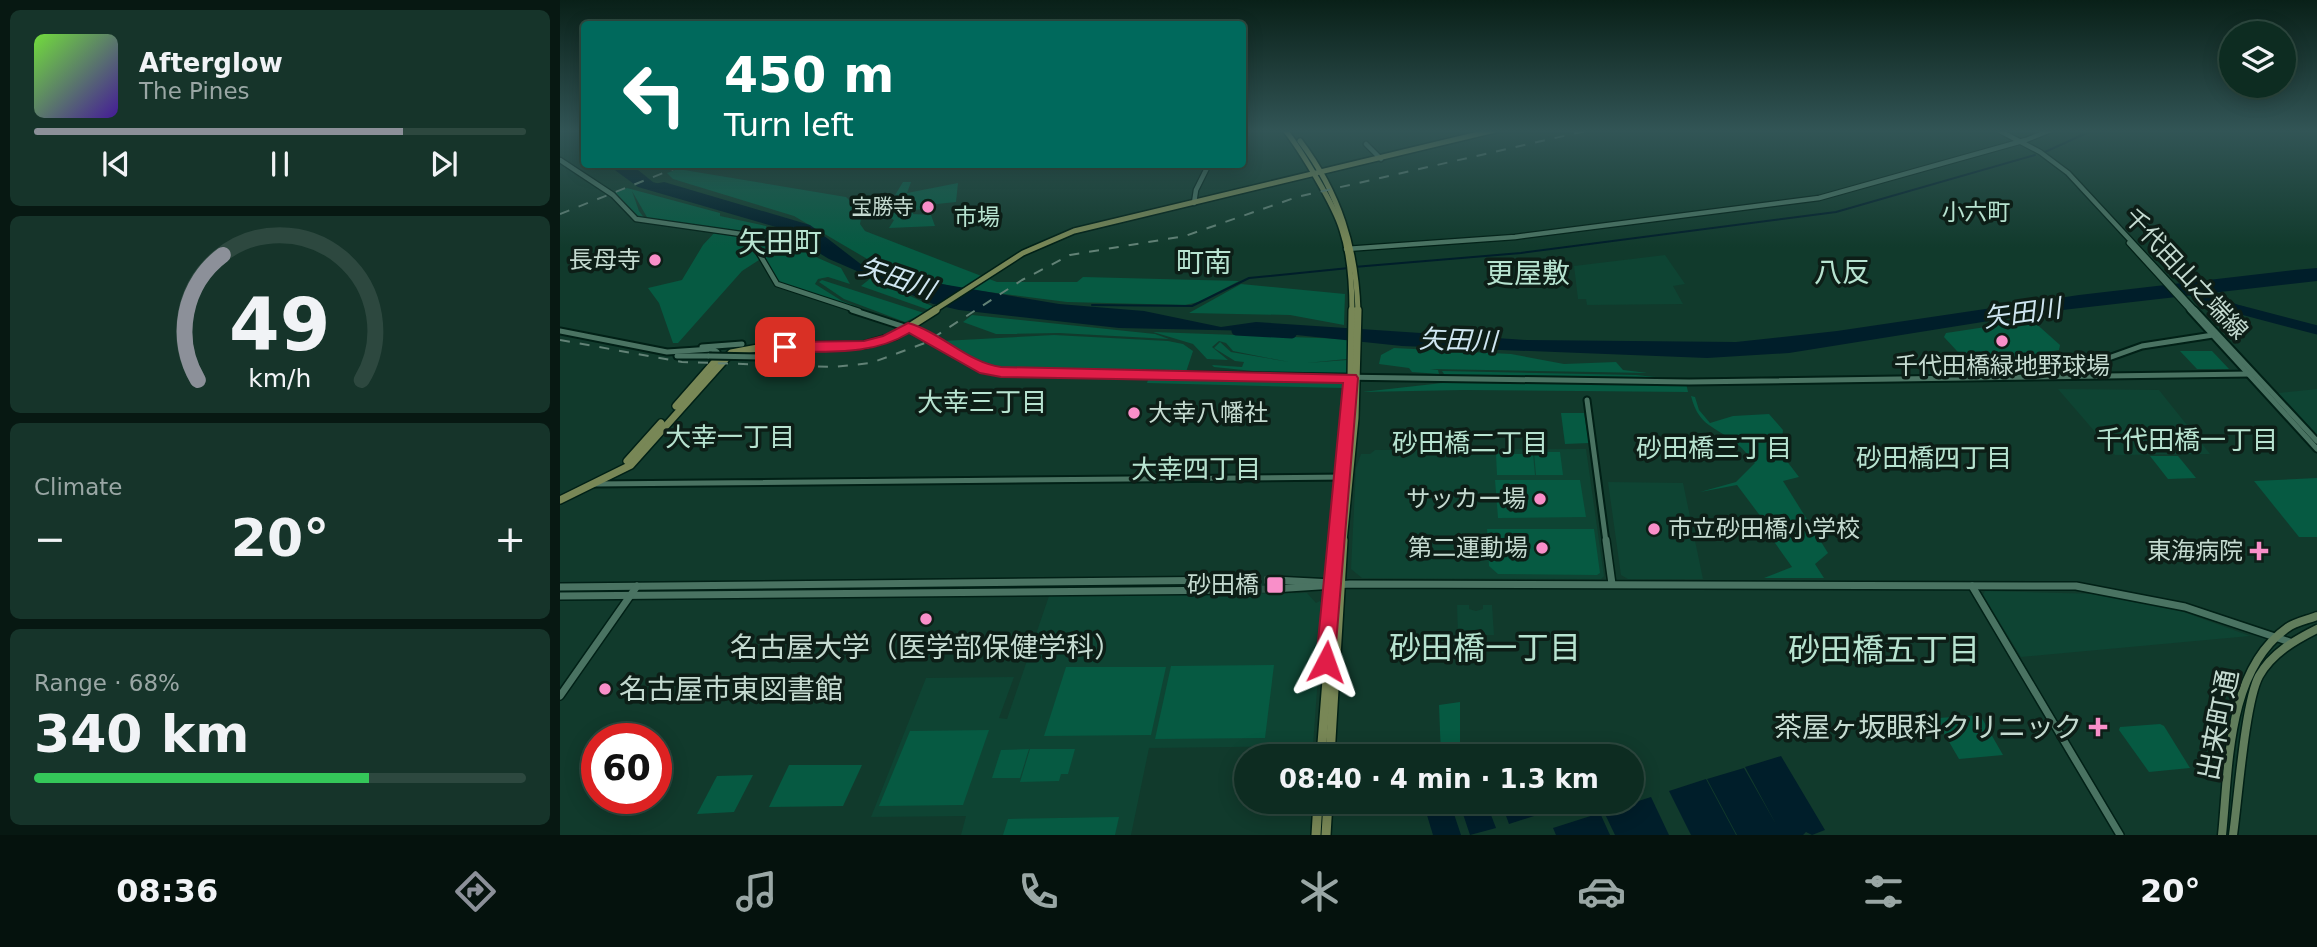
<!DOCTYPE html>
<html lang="en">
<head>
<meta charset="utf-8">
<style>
	:root { --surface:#0d2c21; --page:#16342a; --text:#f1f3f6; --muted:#9aa7a5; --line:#2d483f; --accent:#8c9099 }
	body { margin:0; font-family:"DejaVu Sans","Noto Sans JP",sans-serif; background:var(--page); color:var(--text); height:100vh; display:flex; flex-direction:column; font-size:26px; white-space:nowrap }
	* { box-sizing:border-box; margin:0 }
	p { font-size:23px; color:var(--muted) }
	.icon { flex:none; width:38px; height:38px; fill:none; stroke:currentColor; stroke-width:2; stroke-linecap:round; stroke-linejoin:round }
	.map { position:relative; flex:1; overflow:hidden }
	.details { display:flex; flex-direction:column; gap:10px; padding:10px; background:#071812; width:560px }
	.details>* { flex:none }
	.guide { position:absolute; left:21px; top:21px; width:665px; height:147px; border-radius:7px; box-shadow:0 4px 18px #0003,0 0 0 2px var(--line); background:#00695c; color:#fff; overflow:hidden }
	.fabs { position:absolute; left:1659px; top:21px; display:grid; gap:14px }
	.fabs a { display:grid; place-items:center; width:77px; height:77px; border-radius:50%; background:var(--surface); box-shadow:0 4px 18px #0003,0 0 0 2px var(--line); font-size:35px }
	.speed { position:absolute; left:21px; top:723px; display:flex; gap:14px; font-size:35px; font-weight:700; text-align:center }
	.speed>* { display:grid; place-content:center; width:91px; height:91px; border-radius:50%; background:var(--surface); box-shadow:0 4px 18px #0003,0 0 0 2px var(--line); line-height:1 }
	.speed .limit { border:10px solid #d22; background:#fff; color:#111 }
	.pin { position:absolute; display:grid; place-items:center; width:60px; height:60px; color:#fff; margin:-30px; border-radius:14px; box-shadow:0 4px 10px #0006 }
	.me { position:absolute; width:77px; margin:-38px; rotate:4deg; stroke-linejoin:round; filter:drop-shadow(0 0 5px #0008) }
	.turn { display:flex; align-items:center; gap:24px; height:147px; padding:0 28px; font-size:32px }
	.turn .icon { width:91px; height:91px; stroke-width:2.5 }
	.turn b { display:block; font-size:49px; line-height:60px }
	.big { font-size:52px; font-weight:800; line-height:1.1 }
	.details .tile { flex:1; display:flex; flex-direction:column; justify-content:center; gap:10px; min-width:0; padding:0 24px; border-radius:10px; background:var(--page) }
	.details .dial { align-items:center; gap:0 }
	.dial svg { height:182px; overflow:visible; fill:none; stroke:var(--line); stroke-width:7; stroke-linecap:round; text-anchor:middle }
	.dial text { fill:var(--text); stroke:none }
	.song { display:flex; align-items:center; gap:21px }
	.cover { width:84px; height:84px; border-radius:10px; background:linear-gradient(135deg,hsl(100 70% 55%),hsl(260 70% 35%)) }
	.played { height:7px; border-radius:4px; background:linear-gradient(90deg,var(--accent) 75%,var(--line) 75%) }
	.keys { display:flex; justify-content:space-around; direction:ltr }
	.heat { display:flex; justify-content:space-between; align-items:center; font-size:38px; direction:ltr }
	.charge { height:10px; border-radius:5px; background:linear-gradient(90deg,#34c759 68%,var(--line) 0) }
	.trip { position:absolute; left:674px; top:744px; width:410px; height:70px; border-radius:35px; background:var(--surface); box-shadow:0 4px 18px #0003,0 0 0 2px var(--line); font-weight:800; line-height:70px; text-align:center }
	.dock { display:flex; height:112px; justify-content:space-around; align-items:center; background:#05120d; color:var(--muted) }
	.dock .icon { width:49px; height:49px }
	.dock .active { color:var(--accent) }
	.dock b { font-size:32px; color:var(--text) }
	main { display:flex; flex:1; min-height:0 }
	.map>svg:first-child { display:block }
	.built { fill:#0e4433 }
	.green { fill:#065a42 }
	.water { fill:#001e2a }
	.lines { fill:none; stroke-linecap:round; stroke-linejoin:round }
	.stream { stroke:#001e2a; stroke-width:2 }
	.river-far1 { stroke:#001e2a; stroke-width:7 }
	.river { stroke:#001e2a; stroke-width:9 }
	.tertiary-tunnel { stroke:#2c5245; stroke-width:7; stroke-dasharray:7 3.5; stroke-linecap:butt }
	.tertiary-far2-casing { stroke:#012016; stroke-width:7 }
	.tertiary-far1-casing { stroke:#012016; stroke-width:9 }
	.tertiary-casing { stroke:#012016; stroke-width:10 }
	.secondary-casing { stroke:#012016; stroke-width:11 }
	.primary-far2-casing { stroke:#012016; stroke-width:8 }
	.primary-far1-casing { stroke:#012016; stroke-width:10 }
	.primary-casing { stroke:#012016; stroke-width:12 }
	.tertiary-far2 { stroke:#4a7362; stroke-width:4.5 }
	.tertiary-far1 { stroke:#4a7362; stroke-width:5 }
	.tertiary { stroke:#4a7362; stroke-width:7 }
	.secondary { stroke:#617d5c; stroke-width:8 }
	.primary-far2 { stroke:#788756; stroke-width:5 }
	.primary-far1 { stroke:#788756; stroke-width:7 }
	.primary { stroke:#788756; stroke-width:9 }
	.rail { stroke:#628276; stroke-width:2; stroke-dasharray:10 10; stroke-linecap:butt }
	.tertiary-bridge-casing { stroke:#012016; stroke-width:9; stroke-linecap:butt }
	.tertiary-bridge { stroke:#4a7362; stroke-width:5 }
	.route { fill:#e11d48; stroke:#92132f; stroke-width:2 }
	.poi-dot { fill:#f98fc9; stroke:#0d1e17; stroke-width:2.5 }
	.labels { text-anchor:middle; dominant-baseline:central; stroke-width:7; stroke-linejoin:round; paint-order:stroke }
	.far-poi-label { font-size:21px; fill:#c4dad0; stroke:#0d1e17; text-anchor:end }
	.far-quarter-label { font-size:23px; fill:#b7e3d0; stroke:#0d1e17 }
	.poi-label { font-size:24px; fill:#c4dad0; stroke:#0d1e17; text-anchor:end }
	.street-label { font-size:24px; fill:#c4dad0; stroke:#0d1e17 }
	.water-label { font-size:26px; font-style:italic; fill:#cfe6f1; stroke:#0d1e17 }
	.neighbourhood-label { font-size:26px; fill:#b7e3d0; stroke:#0d1e17 }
	.quarter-label { font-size:28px; fill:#b7e3d0; stroke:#0d1e17 }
	.near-poi-label { font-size:28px; fill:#c4dad0; stroke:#0d1e17 }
	.near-street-label { font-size:28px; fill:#c4dad0; stroke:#0d1e17 }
	.near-neighbourhood-label { font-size:32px; fill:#b7e3d0; stroke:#0d1e17 }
</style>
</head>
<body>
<main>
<section class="details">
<div class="tile">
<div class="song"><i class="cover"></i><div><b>Afterglow</b><p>The Pines</p></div></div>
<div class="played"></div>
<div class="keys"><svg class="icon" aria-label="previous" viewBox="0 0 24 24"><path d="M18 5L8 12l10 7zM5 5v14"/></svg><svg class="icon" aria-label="pause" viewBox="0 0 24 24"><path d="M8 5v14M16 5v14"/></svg><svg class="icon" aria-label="next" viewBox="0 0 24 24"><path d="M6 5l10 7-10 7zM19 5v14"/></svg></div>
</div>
<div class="tile dial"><svg viewBox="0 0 100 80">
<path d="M14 69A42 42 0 1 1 86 69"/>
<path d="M14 69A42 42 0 0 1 25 14" stroke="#8c9099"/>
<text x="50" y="56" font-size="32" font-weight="700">49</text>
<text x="50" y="72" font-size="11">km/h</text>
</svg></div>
<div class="tile"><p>Climate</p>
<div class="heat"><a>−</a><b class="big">20°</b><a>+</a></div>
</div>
<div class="tile"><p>Range · 68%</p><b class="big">340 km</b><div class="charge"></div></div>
</section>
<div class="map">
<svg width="1757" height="835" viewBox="0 0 1757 835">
	<rect width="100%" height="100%" fill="#113a2c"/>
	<g class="built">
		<path d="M1105,255L1125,284L1113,286L1123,304L1027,305L1026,299H1018L1014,266Z"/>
		<path d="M1498,389L1599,390L1650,454L1555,455Z"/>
		<path d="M1757,389V435L1718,393Z"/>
		<path d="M1026,449L1044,576L1041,579L802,578L791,569L796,468L801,454H810L815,450Z"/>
		<path d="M1048,482L1123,483L1143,579H1068L1061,575Z"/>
		<path d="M1425,591L1541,594L1618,610L1690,636L1461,657L1423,595Z"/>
		<path d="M747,593L756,603L760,601L763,606L753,746L589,748L571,835H401L406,816L311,817L366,678L454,677L439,718L447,719L489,596Z"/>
		<path d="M897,605H909V609L916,611L923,609V605H932L934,635H898Z"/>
	</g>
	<g class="green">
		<path d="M118,169L286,197L302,213L300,224L305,231L437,282H517L523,277L679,281L639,302L625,305L507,302L397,288L372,281L343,280L234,216L113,179L107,173Z"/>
		<path d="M343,182H351L347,193L398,183L396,202L377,204L366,201L370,208L354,210L353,214L371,215L375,226L329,228L334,220L329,217V205Z"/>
		<path d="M67,188L160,213V216L206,226L217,250L236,242L258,258L281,268L290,284L268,277L258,279L255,284L282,301L314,313C293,308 228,294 216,278C204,264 201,243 185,233L88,219L72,191L79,211L85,219L80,218L53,193Z"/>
		<path d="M157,230L183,237L199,260L182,271L118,343H113L99,303L88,288L122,280L143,245Z"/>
		<path d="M311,278L374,307L369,310L301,286Z"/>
		<path d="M262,280L364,313L345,322L284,299L259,282Z"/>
		<path d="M681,284L785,294L784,325L730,315L629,313Z"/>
		<path d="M412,315L595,334L609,339L499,333L436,334L403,322Z"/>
		<path d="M1472,320L1500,345L1499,350L1409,364L1384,337L1386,333Z"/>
		<path d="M593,332L787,339V359L747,363L787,360V377C741,376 699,372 654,367L652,365L682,367L684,362L675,361L654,348L660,342L671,352L729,362L673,351L666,343L659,341L652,347L668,360L647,359L633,344Z"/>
		<path d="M494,335L608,341L623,344L633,351L626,372L427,367L382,341Z"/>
		<path d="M834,348L951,354L1004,364L1056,362L1063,370L1088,373L870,369L878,370L879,374L852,372L849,368L819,364L821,355Z"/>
		<path d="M1620,351H1652L1669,369H1637Z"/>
		<path d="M882,371L1076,375L1125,380L886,377Z"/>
		<path d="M589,377L613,378L784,380L783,388L587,383Z"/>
		<path d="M909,380L1126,383L1128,392L903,390L802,392Z"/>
		<path d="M1131,396L1135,397L1139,410L1150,423L1173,416L1209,414L1223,430L1222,440L1228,450L1226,460L1239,477L1223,481L1268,553L1255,564L1264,578H1204L1232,567L1201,523L1204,521L1177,485L1140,492L1176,482L1195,463C1188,455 1180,445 1171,439C1150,425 1138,423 1131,396Z"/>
		<path d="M1001,413H1024L1029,443L1005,444Z"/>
		<path d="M974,452H1000L1003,475H976Z"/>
		<path d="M936,454H973L975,475H937Z"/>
		<path d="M1590,456H1618L1636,478L1608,479Z"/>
		<path d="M1757,478V537H1739L1694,481Z"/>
		<path d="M935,480H1020L1026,517L938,518Z"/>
		<path d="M927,529H1034L1040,573L1037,575L938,574L929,566Z"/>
		<path d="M714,665L705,738L595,739L611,666Z"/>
		<path d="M506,667H606L591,735L484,736Z"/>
		<path d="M900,702V756H881L879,705Z"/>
		<path d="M1420,715L1443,755L1399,759L1377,721L1379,718Z"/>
		<path d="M1600,724L1604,726L1630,768L1589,772L1559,730L1560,727Z"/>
		<path d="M429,730L403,805L319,806L350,731Z"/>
		<path d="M469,749L460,778H432L441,750Z"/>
		<path d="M470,749H515L508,774H501L499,781L460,782Z"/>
		<path d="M229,765H302L283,806L209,807Z"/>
		<path d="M193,775L174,812L137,814L157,776Z"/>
		<path d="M559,817L555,835H443L448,819Z"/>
	</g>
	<g class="water">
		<path d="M48,165H63L89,185L104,182L250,225L311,272L337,281L370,282L499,304L584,311L661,327L696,322L966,340L1176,342L1277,331L1519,295L1734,270L1757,268V281L1485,312L1229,353L1147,358L842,346L699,331L559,328L399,310L373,304L269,259L216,227L78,187Z"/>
		<path d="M1221,756L1265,830L1252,835L1246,832L1243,835H1177L1147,779L1184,768L1217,826L1185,767Z"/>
		<path d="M1146,779L1176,835H1131L1109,791Z"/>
		<path d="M1091,797L1109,835H1055L1044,812Z"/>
		<path d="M863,802H890L901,835H873Z"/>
		<path d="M899,802H926L936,828L910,835Z"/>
		<path d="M941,802H969L974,816L949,824Z"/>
		<path d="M1040,813L1050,835H996L993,828Z"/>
	</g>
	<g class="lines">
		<g class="stream">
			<path d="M1485,152L1533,130"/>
			<path d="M794,267L961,253L1276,212L1475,155"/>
			<path d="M532,305L632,306L689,278L789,268"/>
		</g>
		<g class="river-far1">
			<path d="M65,164L91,185L101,188"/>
			<path d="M315,273L348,284"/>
			<path d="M1624,290L1686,311"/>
		</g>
		<g class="river">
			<path d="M1681,310L1757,330"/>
			<path d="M676,331L732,334"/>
		</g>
		<g class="tertiary-tunnel">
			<path d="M683,580H714"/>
			<path d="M681,590L713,589"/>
		</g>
		<g class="tertiary-far2-casing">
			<g id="tertiary-far2">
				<path d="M1438,130L1480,152L1508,173L1636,311"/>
				<path d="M806,144L821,159"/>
				<path d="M0,160L53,195L76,219L181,234L193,243L217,284L299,311"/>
				<path d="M634,203L636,190L649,164"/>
				<path d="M1569,243L1631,311"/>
				<path d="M786,249L955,237L1259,198L1466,140L1491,130"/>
			</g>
		</g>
		<g class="tertiary-far1-casing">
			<g id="tertiary-far1">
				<path d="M292,310L363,333L425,370L441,372L1129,382L1690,374"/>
				<path d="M1630,310L1757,449"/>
				<path d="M1635,310L1757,441"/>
				<path d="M0,331L107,352L152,349L157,352L154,357"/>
				<path d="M142,347L182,344"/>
				<path d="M117,356H149"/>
				<path d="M1501,375L1582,346L1653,335"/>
				<path d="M1027,400L1046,542"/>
				<path d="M34,484L787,477"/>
			</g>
		</g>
		<g class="tertiary-casing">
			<g id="tertiary">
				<path d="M1046,540L1052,584"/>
				<path d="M714,580L773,583"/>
				<path d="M1412,586L1560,835"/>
				<path d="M0,587L683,580"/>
				<path d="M713,589L790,584L1516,586L1625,607L1730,642"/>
				<path d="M0,596L681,590"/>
				<path d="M0,696L77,586"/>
			</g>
		</g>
		<g class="secondary-casing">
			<g id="secondary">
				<path d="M1662,835C1669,769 1666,671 1727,628C1735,622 1747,620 1757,616"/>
				<path d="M1673,835C1678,800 1685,702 1699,676C1712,653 1735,640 1757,629"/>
			</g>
		</g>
		<g class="primary-far2-casing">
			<g id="primary-far2">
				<path d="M725,130C741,150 775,206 782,230C790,254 792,286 792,311"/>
				<path d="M740,141C779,193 796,247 798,311"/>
				<path d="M373,311L463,253L514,231L935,130"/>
			</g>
		</g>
		<g class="primary-far1-casing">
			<g id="primary-far1">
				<path d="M116,406L159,357"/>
				<path d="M67,461L101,423"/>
				<path d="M0,500L71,465L171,353L208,346L304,345L335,336L376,310"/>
				<path d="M778,542L791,378L792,310"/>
				<path d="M783,542L795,418L798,310"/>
			</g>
		</g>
		<g class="primary-casing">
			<g id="primary">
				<path d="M761,756L778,540"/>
				<path d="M770,756L783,540"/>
				<path d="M756,835L758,802"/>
				<path d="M766,835L768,802"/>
			</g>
		</g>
		<use href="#tertiary-far2" class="tertiary-far2"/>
		<use href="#tertiary-far1" class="tertiary-far1"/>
		<use href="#tertiary" class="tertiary"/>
		<use href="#secondary" class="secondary"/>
		<use href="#primary-far2" class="primary-far2"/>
		<use href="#primary-far1" class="primary-far1"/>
		<use href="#primary" class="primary"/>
		<g class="rail">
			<path d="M0,214L126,164"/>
			<path d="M0,340L122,362L274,367L311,363L365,343L462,280L510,255L625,236L737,197L1030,130"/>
		</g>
		<g class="tertiary-bridge-casing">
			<path id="tertiary-bridge" d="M149,356L200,357"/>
		</g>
		<use href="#tertiary-bridge" class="tertiary-bridge"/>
	</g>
	<linearGradient id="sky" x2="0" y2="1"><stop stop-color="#092018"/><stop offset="0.53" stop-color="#325556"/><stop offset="1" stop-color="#325556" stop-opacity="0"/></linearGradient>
	<rect width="1757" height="247" fill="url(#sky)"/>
	<path class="route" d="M348,323C381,332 408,363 441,367L796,375L798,378L774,668L766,670L759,668L756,662L783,383L441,377L420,373L349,333C311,356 268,351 225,352L218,347L225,342L304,341L323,336Z"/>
	<g class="poi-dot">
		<circle cx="368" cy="207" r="7"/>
		<circle cx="95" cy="260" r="7"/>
		<circle cx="1442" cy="341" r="7"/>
		<circle cx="574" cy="413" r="7"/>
		<circle cx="980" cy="499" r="7"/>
		<circle cx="1094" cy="529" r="7"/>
		<circle cx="982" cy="548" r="7"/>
		<path d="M1695.5 540.5h7v7h7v7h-7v7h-7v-7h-7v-7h7z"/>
		<rect x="706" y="576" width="18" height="18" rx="3.5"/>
		<circle cx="366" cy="619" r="7"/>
		<circle cx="45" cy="689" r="7"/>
		<path d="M1534.5 716.5h7v7h7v7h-7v7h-7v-7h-7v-7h7z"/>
	</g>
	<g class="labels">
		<g class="far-poi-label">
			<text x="354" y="207">宝勝寺</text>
		</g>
		<g class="far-quarter-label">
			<text x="1416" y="212">小六町</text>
			<text x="417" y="217">市場</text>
		</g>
		<g class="poi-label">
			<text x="81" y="260">長母寺</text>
			<text x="1442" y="366" text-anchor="middle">千代田橋緑地野球場</text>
			<text x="588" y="413" text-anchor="start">大幸八幡社</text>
			<text x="966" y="499">サッカー場</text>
			<text x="1108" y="529" text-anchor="start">市立砂田橋小学校</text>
			<text x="968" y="548">第二運動場</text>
			<text x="1683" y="551">東海病院</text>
			<text x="699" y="585">砂田橋</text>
		</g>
		<g class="street-label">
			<text transform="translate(1626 274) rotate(47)">千代田山之端線</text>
		</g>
		<g class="water-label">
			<text transform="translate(337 278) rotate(19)">矢田川</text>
			<text transform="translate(1462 313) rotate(-8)">矢田川</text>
			<text transform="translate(898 340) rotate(2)">矢田川</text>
		</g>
		<g class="neighbourhood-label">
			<text x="422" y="402">大幸三丁目</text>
			<text x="170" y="437">大幸一丁目</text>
			<text x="1627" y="440">千代田橋一丁目</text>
			<text x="910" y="443">砂田橋二丁目</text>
			<text x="1154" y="448">砂田橋三丁目</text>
			<text x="1374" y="458">砂田橋四丁目</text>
			<text x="636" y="469">大幸四丁目</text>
		</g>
		<g class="quarter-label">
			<text x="220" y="242">矢田町</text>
			<text x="644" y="262">町南</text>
			<text x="1282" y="272">八反</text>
			<text x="968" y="273">更屋敷</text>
		</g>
		<g class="near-poi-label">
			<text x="366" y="647">名古屋大学（医学部保健学科）</text>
			<text x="59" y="689" text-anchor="start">名古屋市東図書館</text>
			<text x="1522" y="727" text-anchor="end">茶屋ヶ坂眼科クリニック</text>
		</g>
		<g class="near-street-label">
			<text transform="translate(1658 725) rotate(-79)">出来町通</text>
		</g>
		<g class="near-neighbourhood-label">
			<text x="925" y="648">砂田橋一丁目</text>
			<text x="1324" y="650">砂田橋五丁目</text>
		</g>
	</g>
</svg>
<div class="fabs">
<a><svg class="icon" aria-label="layers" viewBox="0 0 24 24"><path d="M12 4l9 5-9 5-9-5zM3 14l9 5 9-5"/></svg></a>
</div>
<div class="speed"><div class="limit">60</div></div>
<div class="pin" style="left:225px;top:347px;background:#d93025"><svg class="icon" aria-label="arrive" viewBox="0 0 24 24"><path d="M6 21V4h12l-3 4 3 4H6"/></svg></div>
<svg class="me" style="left:766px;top:662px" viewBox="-20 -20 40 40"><path d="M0-17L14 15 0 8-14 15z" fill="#e11d48" stroke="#fff" stroke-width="4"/></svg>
<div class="trip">08:40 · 4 min · 1.3 km</div>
<div class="guide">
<div class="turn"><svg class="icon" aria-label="left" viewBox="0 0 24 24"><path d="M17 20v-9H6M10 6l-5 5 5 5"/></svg><div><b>450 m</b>Turn left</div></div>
</div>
</div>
</main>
<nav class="dock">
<b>08:36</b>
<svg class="icon active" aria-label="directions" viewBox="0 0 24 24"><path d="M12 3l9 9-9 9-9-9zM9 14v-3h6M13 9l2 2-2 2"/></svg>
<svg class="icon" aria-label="music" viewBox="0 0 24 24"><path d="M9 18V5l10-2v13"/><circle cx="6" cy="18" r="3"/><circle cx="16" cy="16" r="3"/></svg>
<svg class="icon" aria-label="phone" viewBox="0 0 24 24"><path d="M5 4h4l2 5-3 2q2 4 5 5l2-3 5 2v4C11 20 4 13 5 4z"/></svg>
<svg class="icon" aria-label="climate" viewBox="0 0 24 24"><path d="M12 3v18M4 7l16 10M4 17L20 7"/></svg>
<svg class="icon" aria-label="car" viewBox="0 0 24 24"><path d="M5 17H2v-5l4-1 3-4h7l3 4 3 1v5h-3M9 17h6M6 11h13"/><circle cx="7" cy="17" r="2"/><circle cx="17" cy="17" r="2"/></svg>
<svg class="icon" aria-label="filters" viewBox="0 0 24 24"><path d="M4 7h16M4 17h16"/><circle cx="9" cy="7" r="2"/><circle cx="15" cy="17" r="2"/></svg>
<b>20°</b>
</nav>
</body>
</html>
